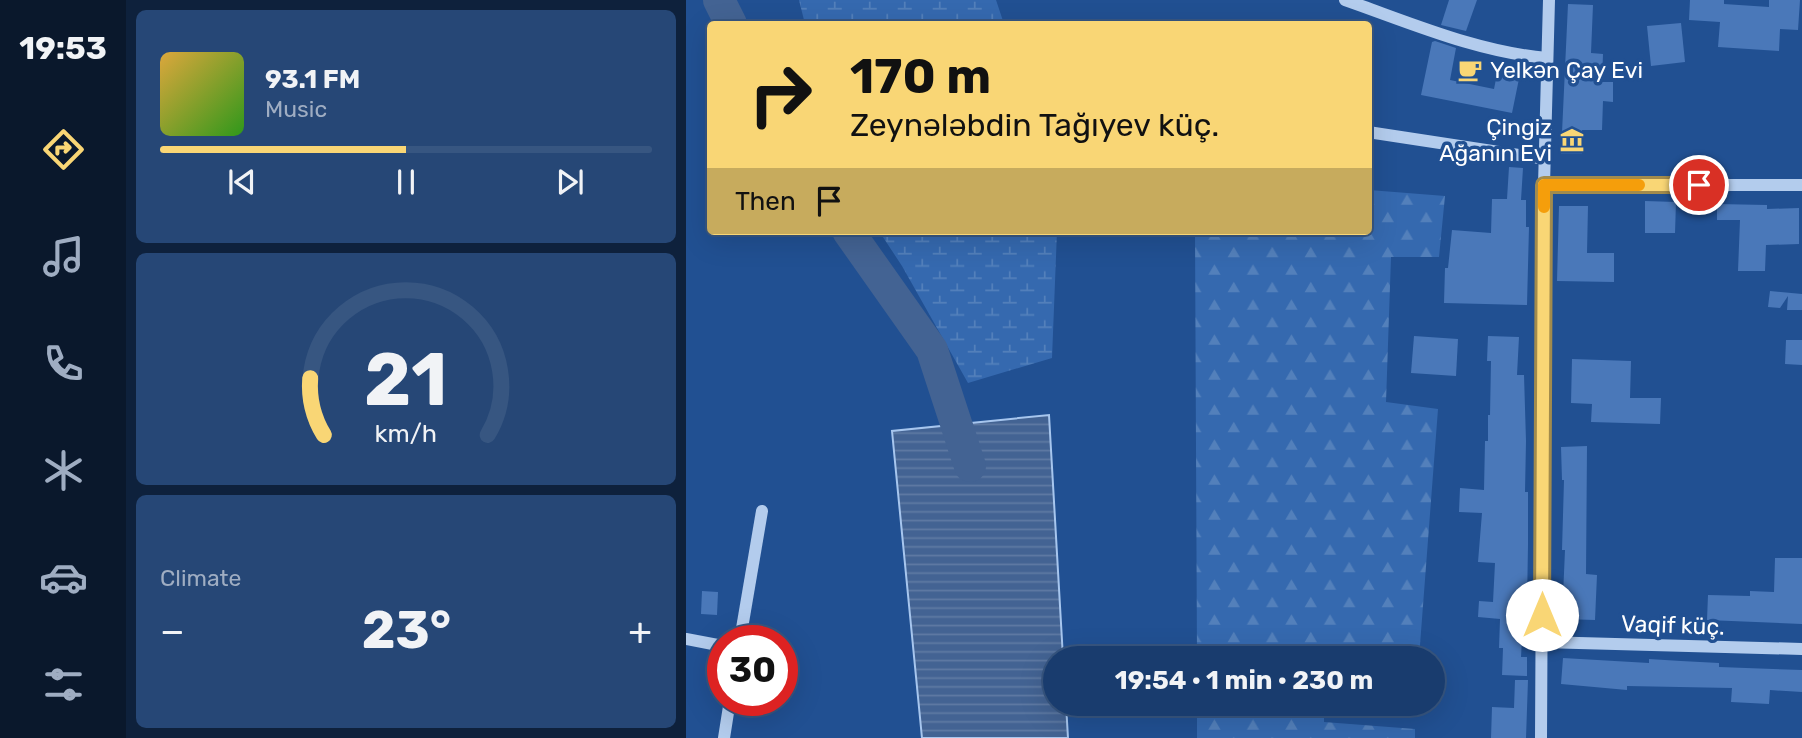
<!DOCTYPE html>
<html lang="en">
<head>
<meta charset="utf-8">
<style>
	:root { --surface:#193c6e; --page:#264776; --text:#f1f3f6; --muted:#9fadc2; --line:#375681; --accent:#f9d675 }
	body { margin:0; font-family:Rubik,sans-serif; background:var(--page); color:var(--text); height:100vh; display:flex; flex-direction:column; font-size:26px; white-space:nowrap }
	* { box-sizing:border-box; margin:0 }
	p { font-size:23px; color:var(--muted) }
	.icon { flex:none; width:38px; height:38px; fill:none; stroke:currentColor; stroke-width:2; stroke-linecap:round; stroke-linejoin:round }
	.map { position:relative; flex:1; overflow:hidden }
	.side { display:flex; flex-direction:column; gap:10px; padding:10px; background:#0e213c; width:560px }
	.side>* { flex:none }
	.top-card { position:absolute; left:21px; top:21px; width:665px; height:214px; border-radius:7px; box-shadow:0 7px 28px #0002,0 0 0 2px var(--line); background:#f9d675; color:#111; overflow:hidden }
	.speed { position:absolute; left:21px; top:625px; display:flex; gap:14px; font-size:35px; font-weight:700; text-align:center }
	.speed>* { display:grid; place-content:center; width:91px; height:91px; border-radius:50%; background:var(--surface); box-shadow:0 7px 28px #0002,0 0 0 2px var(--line); line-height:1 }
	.speed .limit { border:10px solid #d22; background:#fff; color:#111 }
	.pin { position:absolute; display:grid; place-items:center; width:60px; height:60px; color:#fff; margin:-30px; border:4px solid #fff; border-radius:50%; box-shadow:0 2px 7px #0007 }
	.me { position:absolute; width:77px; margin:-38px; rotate:0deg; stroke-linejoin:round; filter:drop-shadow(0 0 5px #0008) }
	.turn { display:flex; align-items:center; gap:24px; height:147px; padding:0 28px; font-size:32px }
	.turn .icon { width:91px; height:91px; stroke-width:2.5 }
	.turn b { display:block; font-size:49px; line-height:60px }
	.then { display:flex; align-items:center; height:66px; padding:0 28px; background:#0003; gap:14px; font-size:26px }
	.big { font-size:52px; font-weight:700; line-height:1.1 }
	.side .card { flex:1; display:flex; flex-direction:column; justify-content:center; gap:10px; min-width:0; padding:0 24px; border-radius:10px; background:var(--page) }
	.side .dial { align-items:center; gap:0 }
	.dial svg { height:182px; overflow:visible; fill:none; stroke:var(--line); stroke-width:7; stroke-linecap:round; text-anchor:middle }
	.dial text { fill:var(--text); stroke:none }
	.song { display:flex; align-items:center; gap:21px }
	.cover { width:84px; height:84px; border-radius:10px; background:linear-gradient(135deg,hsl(40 70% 55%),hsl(110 70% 35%)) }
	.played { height:7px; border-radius:4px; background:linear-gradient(90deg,var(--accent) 50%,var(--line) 50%) }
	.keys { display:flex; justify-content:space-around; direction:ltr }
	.heat { display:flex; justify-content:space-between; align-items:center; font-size:38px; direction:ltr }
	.trip { position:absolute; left:357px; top:646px; width:402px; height:70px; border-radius:35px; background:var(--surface); box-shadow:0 7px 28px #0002,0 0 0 2px var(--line); font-weight:700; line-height:70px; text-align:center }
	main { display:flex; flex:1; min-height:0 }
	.tab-bar { display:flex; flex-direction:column; width:126px; justify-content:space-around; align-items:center; background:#0a182c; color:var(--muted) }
	.tab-bar .icon { width:49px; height:49px }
	.tab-bar .current { color:var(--accent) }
	.tab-bar b { font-size:32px; color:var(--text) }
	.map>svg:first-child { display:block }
	.forest { fill:url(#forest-firs) }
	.wetland { fill:url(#wetland-marsh) }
	.water { fill:url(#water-rules); stroke:#a7c6ee; stroke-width:2 }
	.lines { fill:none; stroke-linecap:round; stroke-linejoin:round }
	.river { stroke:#436393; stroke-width:32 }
	.building { fill:#4a78b9 }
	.minor { stroke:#b3cced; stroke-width:12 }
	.route-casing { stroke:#a28b4c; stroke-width:18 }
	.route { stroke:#f9d675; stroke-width:12 }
	.slow { stroke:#f59e0b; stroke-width:12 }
	.labels { text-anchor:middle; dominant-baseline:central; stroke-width:7; stroke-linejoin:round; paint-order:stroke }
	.poi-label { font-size:23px; fill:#fff; stroke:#215092; text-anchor:start }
	.street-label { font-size:23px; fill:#fff; stroke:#215092 }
</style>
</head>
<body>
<main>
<nav class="tab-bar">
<b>19:53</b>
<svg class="icon current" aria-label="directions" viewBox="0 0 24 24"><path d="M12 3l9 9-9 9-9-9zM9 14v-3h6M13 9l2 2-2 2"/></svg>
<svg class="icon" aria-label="music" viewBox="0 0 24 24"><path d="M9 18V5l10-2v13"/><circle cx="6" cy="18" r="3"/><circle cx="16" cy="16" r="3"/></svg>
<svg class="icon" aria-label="phone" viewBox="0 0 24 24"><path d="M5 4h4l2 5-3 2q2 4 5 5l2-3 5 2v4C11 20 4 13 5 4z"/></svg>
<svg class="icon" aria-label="climate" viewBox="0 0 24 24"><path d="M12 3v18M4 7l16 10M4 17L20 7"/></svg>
<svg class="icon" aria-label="car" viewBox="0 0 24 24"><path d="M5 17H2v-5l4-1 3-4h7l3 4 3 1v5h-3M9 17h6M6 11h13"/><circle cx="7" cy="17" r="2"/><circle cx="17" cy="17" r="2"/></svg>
<svg class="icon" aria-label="filters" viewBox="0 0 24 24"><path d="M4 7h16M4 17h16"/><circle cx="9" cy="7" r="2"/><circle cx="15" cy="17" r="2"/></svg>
</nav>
<section class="side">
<div class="card">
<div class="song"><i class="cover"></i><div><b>93.1 FM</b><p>Music</p></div></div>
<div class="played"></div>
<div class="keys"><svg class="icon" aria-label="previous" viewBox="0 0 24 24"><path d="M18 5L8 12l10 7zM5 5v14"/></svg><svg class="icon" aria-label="pause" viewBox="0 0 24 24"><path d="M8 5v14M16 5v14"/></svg><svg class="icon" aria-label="next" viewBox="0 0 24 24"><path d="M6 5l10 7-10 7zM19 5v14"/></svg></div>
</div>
<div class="card dial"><svg viewBox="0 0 100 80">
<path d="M14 69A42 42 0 1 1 86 69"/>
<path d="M14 69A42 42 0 0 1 8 44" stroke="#f9d675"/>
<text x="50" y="56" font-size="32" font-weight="700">21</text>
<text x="50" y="72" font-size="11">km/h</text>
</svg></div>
<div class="card"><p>Climate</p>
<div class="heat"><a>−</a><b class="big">23°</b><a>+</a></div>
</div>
</section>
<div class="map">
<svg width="1116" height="738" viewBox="0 0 1116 738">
	<defs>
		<pattern id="forest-firs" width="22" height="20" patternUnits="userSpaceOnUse" patternTransform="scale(1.75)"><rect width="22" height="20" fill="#3569af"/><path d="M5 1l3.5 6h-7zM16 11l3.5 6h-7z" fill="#5380bb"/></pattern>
		<pattern id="wetland-marsh" width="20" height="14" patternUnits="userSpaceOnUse" patternTransform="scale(1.75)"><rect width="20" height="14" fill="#3569af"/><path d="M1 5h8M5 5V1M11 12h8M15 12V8" fill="none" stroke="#5380bb"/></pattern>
		<pattern id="water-rules" width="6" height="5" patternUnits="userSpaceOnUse" patternTransform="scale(1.75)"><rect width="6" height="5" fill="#436393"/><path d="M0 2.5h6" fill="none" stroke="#5f7aa3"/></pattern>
	</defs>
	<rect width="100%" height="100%" fill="#215092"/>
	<g class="forest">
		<path d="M683,190L759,196L753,257H705L700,402L752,409L733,658H511L509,231H682Z"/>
		<path d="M511,704H638V722L729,729V738H511Z"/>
	</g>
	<g class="wetland">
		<path d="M113,0H310L318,24H119Z"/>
		<path d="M193,231H371L366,358L282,383L216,266Z"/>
	</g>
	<path class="water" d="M363,415L377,658H369V704H380L382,738H236L206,431Z"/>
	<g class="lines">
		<g class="river">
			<path d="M33,0L45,24"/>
			<path d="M162,231L246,350L284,466"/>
		</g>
	</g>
	<g class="building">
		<path d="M763,0H791L780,31L755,25Z"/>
		<path d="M1004,0H1038V4L1083,7V0H1114L1112,30L1094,29L1093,51L1032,47L1034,22L1003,20Z"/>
		<path d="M882,4L907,5L905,53L917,54L916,82H927V102L917,101L916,130H896V154H875Z"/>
		<path d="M995,23L999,62L965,66L961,26Z"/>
		<path d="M749,41L770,48L764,80L808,89L813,64L835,69L826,113L735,95L746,42Z"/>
		<path d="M823,167L837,168L835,200H840V227H843L841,305L758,303L759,268H762L766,230L805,233L806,199H821Z"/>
		<path d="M959,201L990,202L989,233H959Z"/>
		<path d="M1031,204L1081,205V209L1113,208V244L1080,245L1079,271H1052L1054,220H1031Z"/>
		<path d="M873,206H902L901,253H928V282L871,281Z"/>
		<path d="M1084,291L1116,294V310H1101L1102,296L1094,308L1082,307Z"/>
		<path d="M728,336L772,339L770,376L725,373Z"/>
		<path d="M802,336L833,337L831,375H838L840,441L839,492H842V545L841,604L840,620H837L835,657H841V676L816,675L817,648H813L814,619L792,617L793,601L807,602L809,563L792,562L796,513L773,512L774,488L798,490L799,441H802V415H804L805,361H801Z"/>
		<path d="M1100,340H1116V365L1099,364Z"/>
		<path d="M886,359L945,361L944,398H975L974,424L905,422L906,404L885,403Z"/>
		<path d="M901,446L900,574L911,575L909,620L876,619L879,550H876L878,480H876L875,447Z"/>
		<path d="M1089,558H1116V624L1021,620L1022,595L1064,596V591L1088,592Z"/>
		<path d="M16,591L32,592L31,615L15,614Z"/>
		<path d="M877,658L963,663V659L995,661L1033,663V667L1116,670V692L1084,690L1083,704L1045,702L1046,688L941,686V690L875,684Z"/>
		<path d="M829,680H842L840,738H805L806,707L828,708Z"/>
	</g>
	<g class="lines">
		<g class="minor">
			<path d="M659,0C725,23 791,52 861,58"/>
			<path d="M682,132L859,159"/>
			<path d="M858,185H1116"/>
			<path d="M0,639L37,646"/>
			<path d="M54,640L76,511"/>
			<path d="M856,642L1116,649"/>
			<path d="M38,738L44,700"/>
			<path d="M855,738L858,185L863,0"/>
		</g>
	</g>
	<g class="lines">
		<g class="route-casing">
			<path id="route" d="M856,615L858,185H1013"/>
		</g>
		<use href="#route" class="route"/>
		<path class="slow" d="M858,207V185H953"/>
	</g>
	<defs>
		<g id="cafe-bare" transform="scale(1.89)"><path d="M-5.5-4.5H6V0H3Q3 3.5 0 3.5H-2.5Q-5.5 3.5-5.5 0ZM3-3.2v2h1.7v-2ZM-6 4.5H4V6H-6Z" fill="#f9d675" stroke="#215092" stroke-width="2.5" paint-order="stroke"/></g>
		<g id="museum-bare" transform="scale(1.89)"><path d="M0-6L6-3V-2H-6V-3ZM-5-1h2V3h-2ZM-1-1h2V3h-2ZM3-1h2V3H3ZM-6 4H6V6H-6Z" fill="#f9d675" stroke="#215092" stroke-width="2.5" paint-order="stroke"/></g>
	</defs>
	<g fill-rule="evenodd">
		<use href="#cafe-bare" x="784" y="70"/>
		<use href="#museum-bare" x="886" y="140"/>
	</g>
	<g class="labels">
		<g class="poi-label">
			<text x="804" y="70">Yelkən Çay Evi</text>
			<text x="866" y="127" text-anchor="end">Çingiz<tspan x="866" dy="26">Ağanın Evi</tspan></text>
		</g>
		<g class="street-label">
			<text transform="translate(987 625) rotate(2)">Vaqif küç.</text>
		</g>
	</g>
</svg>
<div class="speed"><div class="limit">30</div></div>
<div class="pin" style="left:1013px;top:185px;background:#d93025"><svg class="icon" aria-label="arrive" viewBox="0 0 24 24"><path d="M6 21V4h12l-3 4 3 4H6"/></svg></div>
<svg class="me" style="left:856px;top:615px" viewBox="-20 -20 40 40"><circle r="19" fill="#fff"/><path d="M0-13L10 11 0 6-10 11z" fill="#f9d675"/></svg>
<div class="trip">19:54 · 1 min · 230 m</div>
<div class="top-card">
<div class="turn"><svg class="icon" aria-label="right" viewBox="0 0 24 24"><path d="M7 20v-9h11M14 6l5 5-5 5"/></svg><div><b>170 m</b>Zeynələbdin Tağıyev küç.</div></div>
<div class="then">Then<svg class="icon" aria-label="arrive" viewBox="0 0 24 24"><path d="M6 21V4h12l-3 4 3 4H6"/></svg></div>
</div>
</div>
</main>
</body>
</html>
